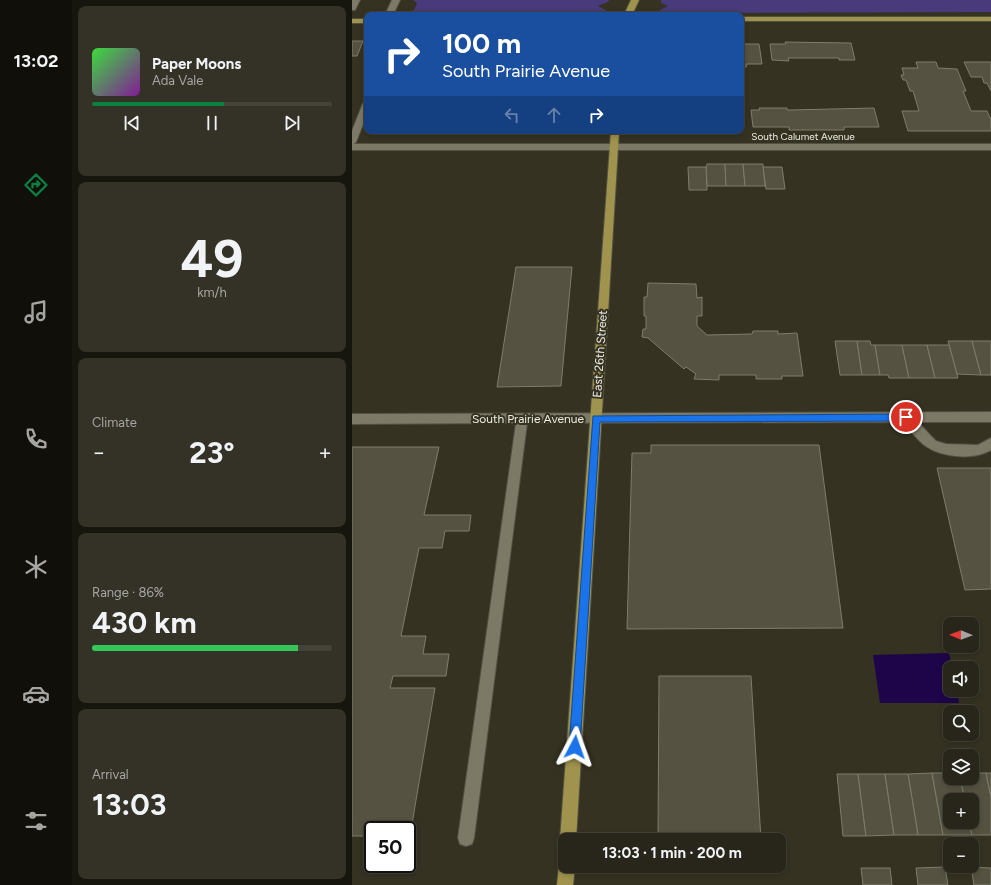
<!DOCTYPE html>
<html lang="en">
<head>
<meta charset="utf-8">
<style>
	:root { --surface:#28261a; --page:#343227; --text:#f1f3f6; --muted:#a5a5a2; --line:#444339; --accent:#0b8043 }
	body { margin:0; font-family:Figtree,sans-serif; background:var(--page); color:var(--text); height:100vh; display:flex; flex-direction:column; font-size:15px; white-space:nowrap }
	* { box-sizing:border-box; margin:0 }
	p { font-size:13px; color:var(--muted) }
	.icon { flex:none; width:22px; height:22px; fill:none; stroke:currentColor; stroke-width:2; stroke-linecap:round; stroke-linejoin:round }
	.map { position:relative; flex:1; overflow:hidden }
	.panel { display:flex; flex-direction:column; gap:6px; padding:6px; background:#16150e; width:280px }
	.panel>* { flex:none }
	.banner { position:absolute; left:12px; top:12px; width:380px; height:122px; border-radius:8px; box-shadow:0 2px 6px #0003,0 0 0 1px var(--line); background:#1a4fa0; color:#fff; overflow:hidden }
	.needle { width:26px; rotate:271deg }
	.buttons { position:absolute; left:591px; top:617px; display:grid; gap:8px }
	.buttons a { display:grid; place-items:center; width:36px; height:36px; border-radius:8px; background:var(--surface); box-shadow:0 2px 6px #0003,0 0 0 1px var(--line); font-size:20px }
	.speed { position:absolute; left:12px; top:821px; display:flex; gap:8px; font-size:20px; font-weight:700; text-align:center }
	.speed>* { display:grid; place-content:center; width:52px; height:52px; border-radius:50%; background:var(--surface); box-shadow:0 2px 6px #0003,0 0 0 1px var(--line); line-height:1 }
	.speed .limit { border:2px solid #111; border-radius:6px; background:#fff; color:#111 }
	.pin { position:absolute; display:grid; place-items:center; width:34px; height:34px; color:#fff; margin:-17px; border:2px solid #fff; border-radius:50%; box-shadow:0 1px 4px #0007 }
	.me { position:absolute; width:44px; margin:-22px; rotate:4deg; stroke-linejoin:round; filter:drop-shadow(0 0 3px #0008) }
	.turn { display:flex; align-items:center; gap:14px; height:84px; padding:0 12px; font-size:18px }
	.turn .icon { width:52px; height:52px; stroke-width:2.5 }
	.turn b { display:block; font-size:28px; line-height:34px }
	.lanes { display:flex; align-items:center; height:38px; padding:0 12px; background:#0003; justify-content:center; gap:20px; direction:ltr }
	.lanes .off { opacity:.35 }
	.big { font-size:30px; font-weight:700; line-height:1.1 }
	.panel .card { flex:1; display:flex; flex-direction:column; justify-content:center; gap:6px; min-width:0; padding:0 14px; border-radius:8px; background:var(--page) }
	.panel .dial { align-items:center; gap:0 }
	.dial b { font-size:52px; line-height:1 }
	.song { display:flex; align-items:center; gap:12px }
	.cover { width:48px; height:48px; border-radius:6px; background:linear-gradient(135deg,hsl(120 70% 55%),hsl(290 70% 35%)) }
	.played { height:4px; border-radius:2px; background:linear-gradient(90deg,var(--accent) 55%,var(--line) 55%) }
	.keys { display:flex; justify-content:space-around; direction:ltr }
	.heat { display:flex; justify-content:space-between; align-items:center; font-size:22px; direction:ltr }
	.charge { height:6px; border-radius:3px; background:linear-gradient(90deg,#34c759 86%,var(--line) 0) }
	.trip { position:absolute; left:206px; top:833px; width:228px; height:40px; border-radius:8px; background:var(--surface); box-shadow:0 2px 6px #0003,0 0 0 1px var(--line); font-weight:700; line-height:40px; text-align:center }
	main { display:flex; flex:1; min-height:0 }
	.dock { display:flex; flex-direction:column; width:72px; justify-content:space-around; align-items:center; background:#100f0a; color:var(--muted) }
	.dock .icon { width:28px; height:28px }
	.dock .active { color:var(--accent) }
	.dock b { font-size:18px; color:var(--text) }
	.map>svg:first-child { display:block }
	.green { fill:#483a7b }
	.water { fill:#1e054a }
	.building { fill:#555241; stroke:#7e7c6a }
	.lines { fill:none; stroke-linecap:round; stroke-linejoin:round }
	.minor-casing { stroke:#525143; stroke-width:2 }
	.major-casing { stroke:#525143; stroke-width:2 }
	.minor { fill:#7c7967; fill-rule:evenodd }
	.major { fill:#9f934d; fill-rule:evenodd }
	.route { fill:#1a73e8; stroke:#114b97 }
	.labels { text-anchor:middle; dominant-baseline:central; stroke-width:4; stroke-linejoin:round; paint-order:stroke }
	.far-street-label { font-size:10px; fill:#edece2; stroke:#353222 }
	.street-label { font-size:12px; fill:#edece2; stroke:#353222 }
</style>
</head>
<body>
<main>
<nav class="dock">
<b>13:02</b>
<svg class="icon active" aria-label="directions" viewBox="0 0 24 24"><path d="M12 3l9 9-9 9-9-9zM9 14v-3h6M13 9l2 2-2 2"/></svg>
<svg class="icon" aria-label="music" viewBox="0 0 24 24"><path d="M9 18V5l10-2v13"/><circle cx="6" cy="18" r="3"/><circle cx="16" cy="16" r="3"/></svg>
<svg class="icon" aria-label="phone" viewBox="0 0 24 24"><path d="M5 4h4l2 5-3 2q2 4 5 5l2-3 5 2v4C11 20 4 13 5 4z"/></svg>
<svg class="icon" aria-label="climate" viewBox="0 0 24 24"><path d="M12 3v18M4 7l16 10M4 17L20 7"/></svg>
<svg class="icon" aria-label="car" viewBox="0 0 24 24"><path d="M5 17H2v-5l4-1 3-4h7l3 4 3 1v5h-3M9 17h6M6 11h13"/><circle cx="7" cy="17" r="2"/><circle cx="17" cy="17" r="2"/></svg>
<svg class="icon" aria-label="filters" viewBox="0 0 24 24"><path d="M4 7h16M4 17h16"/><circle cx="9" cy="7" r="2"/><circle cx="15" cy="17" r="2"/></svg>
</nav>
<section class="panel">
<div class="card">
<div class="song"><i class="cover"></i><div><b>Paper Moons</b><p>Ada Vale</p></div></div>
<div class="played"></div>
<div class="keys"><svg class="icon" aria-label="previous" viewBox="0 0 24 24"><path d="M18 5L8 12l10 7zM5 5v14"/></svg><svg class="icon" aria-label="pause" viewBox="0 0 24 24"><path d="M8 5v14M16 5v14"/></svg><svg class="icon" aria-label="next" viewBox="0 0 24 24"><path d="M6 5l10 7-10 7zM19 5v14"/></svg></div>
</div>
<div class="card dial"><b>49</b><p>km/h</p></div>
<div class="card"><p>Climate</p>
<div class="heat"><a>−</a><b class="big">23°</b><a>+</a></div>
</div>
<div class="card"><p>Range · 86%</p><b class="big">430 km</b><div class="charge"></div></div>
<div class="card"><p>Arrival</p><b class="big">13:03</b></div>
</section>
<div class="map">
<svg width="639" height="885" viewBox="0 0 639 885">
	<rect width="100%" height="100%" fill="#353222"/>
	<g class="green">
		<path d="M61,0H257L256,2L246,6L255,11L254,13H56L62,10L65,3Z"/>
		<path d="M309,0H639V12L308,13V10L316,6L309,3Z"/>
	</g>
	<path class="water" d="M597,653L600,668H598V690H605L607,703H528L521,655Z"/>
	<g class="building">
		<path d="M0,41H11L5,56H0Z"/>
		<path d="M389,42H392V44H407L410,64H395L394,67H389Z"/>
		<path d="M433,42L499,43L503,60H487V58H436L437,61L420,60L418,44H434Z"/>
		<path d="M564,62H584L586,68L605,69L614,91H611L619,111H635L639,120V131H556L550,111H567L561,91H558L554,80H551L549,75H552L550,68H566Z"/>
		<path d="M612,62H639V91L635,83H632L630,77H619Z"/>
		<path d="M407,108H435V110H439L522,108L527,127H492V130H437V127H401L399,110H408Z"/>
		<path d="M22,131H70L69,134H21Z"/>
		<path d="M355,164H373L374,186H355L354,167Z"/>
		<path d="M373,164H391L393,186H374Z"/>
		<path d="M391,164H411L413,186H393Z"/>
		<path d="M336,167H354L355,190H337Z"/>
		<path d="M411,167H430L433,189H414Z"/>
		<path d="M164,267H220L209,386L145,387Z"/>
		<path d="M296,283L344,284L345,298L350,297V316H345V326L355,335L400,334L401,331H426V334L445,333L451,376H430V379H404V375H367V380L342,379L344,374L334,367L332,369L296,338L290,337L291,329H294V316H292V297H295Z"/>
		<path d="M483,341H505L510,375H488Z"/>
		<path d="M505,341H518L519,345H523L528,375H510Z"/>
		<path d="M596,341H620L629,375L605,374Z"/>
		<path d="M620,341H639V375H629Z"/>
		<path d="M523,345H550L557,378H537L536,375H528Z"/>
		<path d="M550,345H575L583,378H557Z"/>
		<path d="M575,345H597L606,378H583Z"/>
		<path d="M299,445H467L491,628L275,629L280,453H299Z"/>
		<path d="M0,447H87L72,515H119L117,531H93L90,548H67L49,636H74L71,654H97L94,676H41L38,688H83L58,836H55V830H21V836H0Z"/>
		<path d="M585,468H639V589L613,590Z"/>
		<path d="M307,676H399L409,840H306Z"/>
		<path d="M580,773L591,835H566L556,774Z"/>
		<path d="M580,773H598V778H608L613,800H598V822H617L620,835H591Z"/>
		<path d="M620,773H634L639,797V835H620L617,822H620V800H613L608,778H620Z"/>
		<path d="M634,773H639V797Z"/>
		<path d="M485,774H506L514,836H491Z"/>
		<path d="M506,774H533L542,835L514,836Z"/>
		<path d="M533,774H556L566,835H542Z"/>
		<path d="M593,867L596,885H566L564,868Z"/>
		<path d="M619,867L639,868V885H622Z"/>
		<path d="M509,868H538L540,885H511Z"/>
	</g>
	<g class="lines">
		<g class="minor-casing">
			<g id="minor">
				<path d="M0,0H8L3,10H0Z"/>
				<path d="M40,0H48L41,15H33Z"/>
				<path d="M15,100V114L4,142L2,144H639V150H0V131L11,103Z"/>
				<path d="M639,412V422H566L579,436L584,441L594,444L626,445L639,438V450C622,460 592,458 575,447C566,441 559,431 551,422L175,423L122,838L120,844L114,846L108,844L106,838L164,423L0,424V414Z"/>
			</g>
		</g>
		<g class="major-casing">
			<g id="major">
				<path d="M279,0H287L280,15H272Z"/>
				<rect x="389" y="17" width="250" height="4"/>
				<rect x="0" y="19" width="15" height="4"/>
				<path d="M259,131H267L224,840H213V847L210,846L208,840Z"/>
				<path d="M213,859V866H223L221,885H205L207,866L209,860Z"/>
			</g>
		</g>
		<use href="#minor" class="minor"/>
		<use href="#major" class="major"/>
	</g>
	<path class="route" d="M554,414L558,417L554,421L248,422L228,747L227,751L223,753L219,751L217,747L241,416Z"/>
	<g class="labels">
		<g class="far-street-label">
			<text x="451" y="136">South Calumet Avenue</text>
		</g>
		<g class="street-label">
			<text transform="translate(248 354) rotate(-86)">East 26th Street</text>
			<text x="176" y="419">South Prairie Avenue</text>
		</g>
	</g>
</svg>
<div class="buttons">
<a><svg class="needle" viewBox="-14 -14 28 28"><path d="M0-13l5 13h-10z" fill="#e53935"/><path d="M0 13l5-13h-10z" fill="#a5a5a2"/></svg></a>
<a><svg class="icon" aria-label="sound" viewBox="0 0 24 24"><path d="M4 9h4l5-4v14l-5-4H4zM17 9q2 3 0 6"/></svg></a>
<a><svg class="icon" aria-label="search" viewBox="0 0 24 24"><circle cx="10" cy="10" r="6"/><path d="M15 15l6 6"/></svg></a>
<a><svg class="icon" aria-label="layers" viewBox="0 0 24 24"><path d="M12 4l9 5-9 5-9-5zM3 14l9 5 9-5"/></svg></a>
<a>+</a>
<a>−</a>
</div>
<div class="speed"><div class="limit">50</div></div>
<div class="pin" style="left:554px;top:417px;background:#d93025"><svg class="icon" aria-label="arrive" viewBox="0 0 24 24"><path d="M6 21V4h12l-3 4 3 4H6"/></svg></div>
<svg class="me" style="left:223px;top:747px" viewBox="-20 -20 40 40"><path d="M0-17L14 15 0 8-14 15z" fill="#1a73e8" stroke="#fff" stroke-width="4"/></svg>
<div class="trip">13:03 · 1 min · 200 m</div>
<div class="banner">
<div class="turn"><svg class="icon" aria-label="right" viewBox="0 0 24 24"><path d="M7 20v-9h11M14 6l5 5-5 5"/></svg><div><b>100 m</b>South Prairie Avenue</div></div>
<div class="lanes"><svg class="icon off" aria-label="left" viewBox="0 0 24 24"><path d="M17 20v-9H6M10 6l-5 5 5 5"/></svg><svg class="icon off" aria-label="ahead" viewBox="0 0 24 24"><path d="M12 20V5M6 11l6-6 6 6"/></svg><svg class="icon" aria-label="right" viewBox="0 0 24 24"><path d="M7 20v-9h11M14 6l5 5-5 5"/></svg></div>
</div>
</div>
</main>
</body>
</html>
